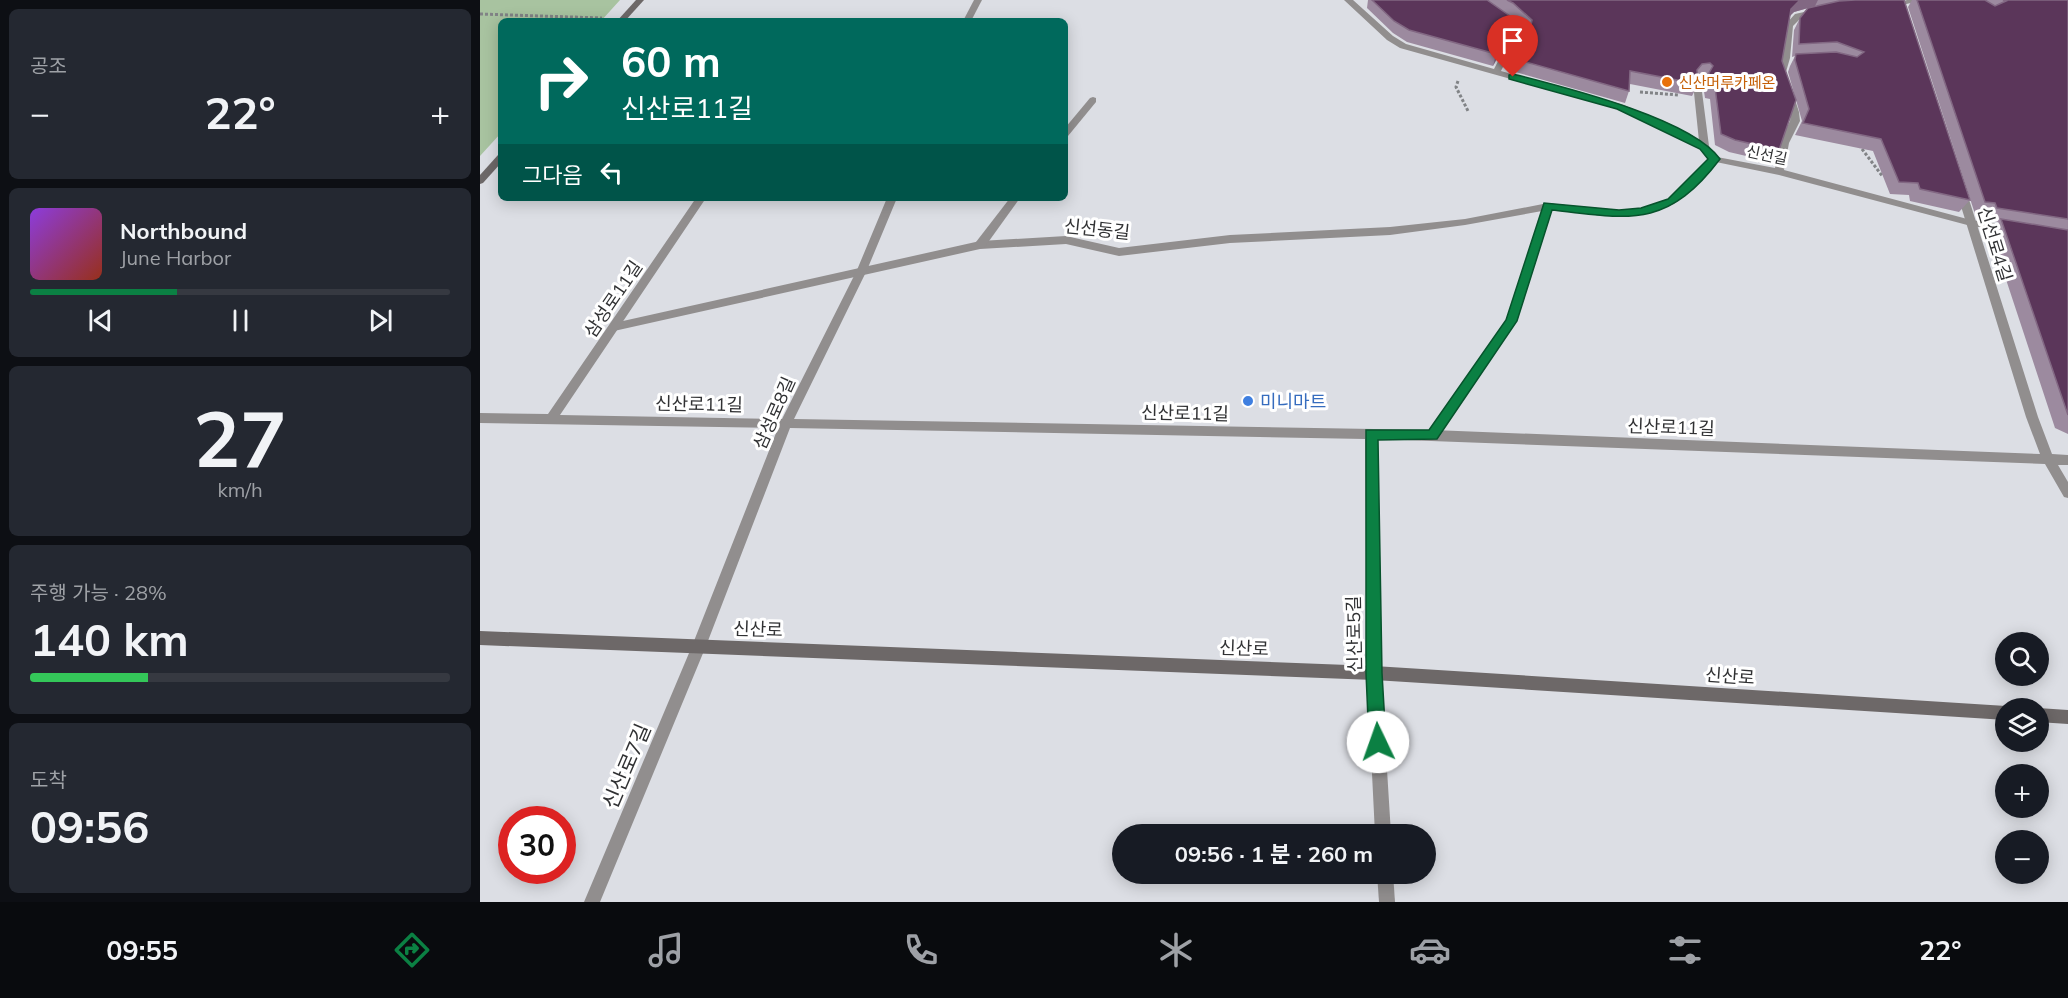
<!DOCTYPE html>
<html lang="ko">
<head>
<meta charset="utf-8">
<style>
	:root { --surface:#171b24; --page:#242831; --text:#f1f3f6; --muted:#9ea1a6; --line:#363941; --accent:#0b8043 }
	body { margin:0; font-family:Mulish,"Noto Sans KR",sans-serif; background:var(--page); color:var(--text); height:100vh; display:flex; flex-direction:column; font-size:22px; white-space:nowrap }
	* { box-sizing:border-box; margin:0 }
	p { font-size:20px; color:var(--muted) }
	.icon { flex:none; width:33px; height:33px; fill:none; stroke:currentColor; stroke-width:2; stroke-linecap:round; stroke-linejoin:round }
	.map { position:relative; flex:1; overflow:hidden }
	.drawer { display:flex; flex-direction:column; gap:9px; padding:9px; background:#0d0f14; width:480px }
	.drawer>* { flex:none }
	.top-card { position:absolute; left:18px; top:18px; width:570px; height:183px; border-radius:9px; box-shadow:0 3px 15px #0003; background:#00695c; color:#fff; overflow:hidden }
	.fabs { position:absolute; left:1515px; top:632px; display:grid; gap:12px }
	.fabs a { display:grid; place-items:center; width:54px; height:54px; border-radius:50%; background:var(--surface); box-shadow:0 3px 15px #0003; font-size:30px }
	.speed { position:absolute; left:18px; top:806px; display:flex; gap:12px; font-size:30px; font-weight:700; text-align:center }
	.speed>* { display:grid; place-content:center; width:78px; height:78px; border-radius:50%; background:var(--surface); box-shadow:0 3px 15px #0003; line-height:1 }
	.speed .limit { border:9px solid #d22; background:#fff; color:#111 }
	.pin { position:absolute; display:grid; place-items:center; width:51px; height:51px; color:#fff; margin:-62px -26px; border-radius:50% 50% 50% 0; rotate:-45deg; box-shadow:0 0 6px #0007 }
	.pin .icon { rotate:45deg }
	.me { position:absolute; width:66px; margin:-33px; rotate:357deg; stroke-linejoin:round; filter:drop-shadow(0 0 4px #0008) }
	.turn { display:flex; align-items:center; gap:21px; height:126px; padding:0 24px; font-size:27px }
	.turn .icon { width:78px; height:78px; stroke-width:2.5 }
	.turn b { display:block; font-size:42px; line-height:51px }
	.then { display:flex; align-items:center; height:57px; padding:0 24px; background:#0003; gap:12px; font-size:22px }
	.big { font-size:45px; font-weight:700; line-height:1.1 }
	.drawer .card { flex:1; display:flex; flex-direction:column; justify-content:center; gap:9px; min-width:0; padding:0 21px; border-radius:9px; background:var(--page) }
	.drawer .dial { align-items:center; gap:0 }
	.dial b { font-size:78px; line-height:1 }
	.song { display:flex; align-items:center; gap:18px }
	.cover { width:72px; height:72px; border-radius:9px; background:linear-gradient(135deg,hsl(270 70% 55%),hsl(10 70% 35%)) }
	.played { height:6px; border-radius:3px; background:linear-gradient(90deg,var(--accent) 35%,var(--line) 35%) }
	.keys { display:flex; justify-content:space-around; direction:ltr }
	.heat { display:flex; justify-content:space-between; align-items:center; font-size:33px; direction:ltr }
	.charge { height:9px; border-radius:4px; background:linear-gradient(90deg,#34c759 28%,var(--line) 0) }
	.trip { position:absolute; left:632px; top:824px; width:324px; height:60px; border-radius:30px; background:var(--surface); box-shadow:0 3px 15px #0003; font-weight:700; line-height:60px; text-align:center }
	.tab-bar { display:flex; height:96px; justify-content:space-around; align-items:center; background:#090b0e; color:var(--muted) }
	.tab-bar .icon { width:42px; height:42px }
	.tab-bar .active { color:var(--accent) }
	.tab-bar b { font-size:27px; color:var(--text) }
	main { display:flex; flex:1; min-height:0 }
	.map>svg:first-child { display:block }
	.green { fill:#a8c3a0 }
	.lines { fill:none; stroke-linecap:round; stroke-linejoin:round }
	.path { stroke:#818386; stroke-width:3; stroke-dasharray:3 2; stroke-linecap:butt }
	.lane { fill:#918e8e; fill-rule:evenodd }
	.street { fill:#918e8e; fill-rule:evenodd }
	.secondary { fill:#6d6868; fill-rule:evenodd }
	.wall { fill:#9c8a9f }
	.shaded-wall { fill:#826883 }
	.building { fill:#5b365a; stroke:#826883; stroke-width:1.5 }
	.route { fill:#0b8043; stroke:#07532c; stroke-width:1.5 }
	.food-dot { fill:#e8710a; stroke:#fff; stroke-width:2 }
	.shop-dot { fill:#3f7fe0; stroke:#fff; stroke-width:2 }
	.labels { text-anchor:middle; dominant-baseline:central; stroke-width:6; stroke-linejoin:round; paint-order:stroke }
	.far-food-label { font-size:15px; fill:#c56008; stroke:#fff; text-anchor:start }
	.far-street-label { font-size:15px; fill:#303133; stroke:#fff }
	.street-label { font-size:18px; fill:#303133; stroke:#fff }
	.shop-label { font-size:18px; fill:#366cbe; stroke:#fff; text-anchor:start }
	.near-street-label { font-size:21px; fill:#303133; stroke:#fff }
</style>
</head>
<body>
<main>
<section class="drawer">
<div class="card"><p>공조</p>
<div class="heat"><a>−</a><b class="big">22°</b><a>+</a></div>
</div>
<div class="card">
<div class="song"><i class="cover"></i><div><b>Northbound</b><p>June Harbor</p></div></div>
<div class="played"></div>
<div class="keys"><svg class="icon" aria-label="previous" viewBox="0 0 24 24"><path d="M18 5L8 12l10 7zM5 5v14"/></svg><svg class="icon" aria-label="pause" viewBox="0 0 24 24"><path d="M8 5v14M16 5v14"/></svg><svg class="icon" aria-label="next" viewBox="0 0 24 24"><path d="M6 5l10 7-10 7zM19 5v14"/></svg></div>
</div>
<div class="card dial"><b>27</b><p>km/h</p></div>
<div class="card"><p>주행 가능 · 28%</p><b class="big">140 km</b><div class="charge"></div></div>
<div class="card"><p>도착</p><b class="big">09:56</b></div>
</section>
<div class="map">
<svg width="1588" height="902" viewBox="0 0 1588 902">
	<rect width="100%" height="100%" fill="#dcdee4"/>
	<path class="green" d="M0,0H140L121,21H21V133L0,156Z"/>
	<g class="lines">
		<g class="path">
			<path d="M0,14L122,18"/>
			<path d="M978,81L976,87L988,111"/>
			<path d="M1160,92L1198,95"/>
			<path d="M1379,145L1403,177"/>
		</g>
		<g class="lane">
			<path d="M864,0H873L913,36L926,44L1014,69L1026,46L1040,36L1022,19L1029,17L1044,29L1048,37L1032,49L1021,71L1144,105L1219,141L1213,83L1218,77H1224L1225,79L1221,84L1229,146L1237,157L1295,168L1299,143L1310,121L1311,112L1298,72L1302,58L1305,25L1315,14L1342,8V12L1321,18L1313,26L1310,58L1306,72L1319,112L1320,121L1309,143L1304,170L1491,220L1530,225L1535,228L1530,231L1491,226L1299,175L1236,162L1194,204L1165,214L1139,217L1072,210L1036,321L957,438H949L947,435L949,432L1026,320L1062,211L985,225L910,235L750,243L639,256L586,244L500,249L134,331L129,327L134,323L500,241L586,236L639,248L750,235L910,227L985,219L1068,203L1139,211L1161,209L1188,200L1229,159L1221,149L1138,109L920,48L907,40Z"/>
			<path d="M1427,0H1443L1410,8L1406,6Z"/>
		</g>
		<g class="street">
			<path d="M494,0H502L491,21H483Z"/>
			<path d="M613,97L616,98V102L588,136L585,137V128L610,98Z"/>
			<path d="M1481,187L1486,190L1558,417L1572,454L1588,455V465H1578L1588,482V498L1584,497L1565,464L897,439L901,673L911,834H895L887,673L885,439L310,428L226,646L120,902H104L212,646L298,428L0,423V413L68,414L216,198H226L80,415L302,419L377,270L407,198H417L387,270L314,419L953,430L1560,454L1546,417L1476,190Z"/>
			<path d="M530,198H540L504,248H496V242Z"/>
			<path d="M897,873H913L915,902H899Z"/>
		</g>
		<g class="secondary">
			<path d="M156,0H164L145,21H137Z"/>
			<path d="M21,154V163L3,183L0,184V175L18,155Z"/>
			<path d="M0,631L894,666L1526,706L1531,708H1526V720L894,680L0,645Z"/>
			<path d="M1558,708L1588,710V724L1558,722Z"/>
		</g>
	</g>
	<g class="wall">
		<path d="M888,0H1424L1490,200L1479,212L1430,201L1429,195L1410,194L1393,151L1315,135L1322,121L1308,72L1310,66L1315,56L1312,57L1314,30L1320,18L1341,5L1335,6L1314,12L1309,17L1302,61L1299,150L1292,162L1249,152L1235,145L1230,99L1225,98L1223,85L1227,78L1224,75H1217L1218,84L1212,96L1150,84L1149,91L1145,103L1025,69L1028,57L1048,31L1039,24L1037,35L1024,45L1013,66L927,42L913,33L887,8Z"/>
		<path d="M1432,0H1588V434L1575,428L1510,231L1519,222L1506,220L1505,215L1495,214L1428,7Z"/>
	</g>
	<g class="shaded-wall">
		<path d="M1320,0H1338L1335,6L1314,12L1304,21L1311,9Z"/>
		<path d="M1040,23L1037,35L1024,45L1013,66L1016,54L1027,33Z"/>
	</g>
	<g class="building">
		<path d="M892,0H1007L1040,23L1027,33L1016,54L929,30L914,21Z"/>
		<path d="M1027,0H1320L1311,9L1302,61L1316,100L1299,150L1255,140L1241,134L1235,87L1231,86L1229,73L1233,66L1230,63L1222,64L1217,70L1218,84L1150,71L1149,91L1028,57L1037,39L1050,30L1052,20L1033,3Z"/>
		<path d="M1375,0H1424L1490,200L1440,189L1438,183L1419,182L1401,139L1323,123L1329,109L1315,60L1316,54L1356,52L1377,57L1384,52L1357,42L1319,44L1320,18L1328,8L1359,1Z"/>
		<path d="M1437,0H1505L1515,6L1526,1L1523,0H1588V219L1517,208L1515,203L1505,202Z"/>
		<path d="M1521,219L1588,230V415Z"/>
	</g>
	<path class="route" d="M1033,74C1083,87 1211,118 1240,159C1187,229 1150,219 1072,210L1037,321L957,439L898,440L902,673L906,742L904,748L898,750L892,748L889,742L886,673V430H949L1026,320L1064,203L1139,210L1161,208L1188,199L1228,159L1220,149L1137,109L1029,79V75Z"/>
	<circle class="food-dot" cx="1187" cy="82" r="6"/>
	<circle class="shop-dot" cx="768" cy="401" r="6"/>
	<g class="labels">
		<g class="far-food-label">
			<text x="1199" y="82">신산머루카페온</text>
		</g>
		<g class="far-street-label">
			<text transform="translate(1287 155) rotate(12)">신선길</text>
		</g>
		<g class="street-label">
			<text transform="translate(617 229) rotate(6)">신선동길</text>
			<text transform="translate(1515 244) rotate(73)">신선로4길</text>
			<text transform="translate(133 299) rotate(-56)">삼성로11길</text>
			<text transform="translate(219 404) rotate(1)">신산로11길</text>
			<text transform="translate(294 413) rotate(-66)">삼성로8길</text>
			<text transform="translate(705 413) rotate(1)">신산로11길</text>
			<text transform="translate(1191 427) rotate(2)">신산로11길</text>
			<text transform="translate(278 629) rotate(2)">신산로</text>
			<text transform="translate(874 634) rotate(-91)">신산로5길</text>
			<text transform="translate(764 648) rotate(2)">신산로</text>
			<text transform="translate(1250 676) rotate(4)">신산로</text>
		</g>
		<g class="shop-label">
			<text x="780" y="401">미니마트</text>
		</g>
		<g class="near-street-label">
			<text transform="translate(146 766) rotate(-67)">신산로7길</text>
		</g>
	</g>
</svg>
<div class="fabs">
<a><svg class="icon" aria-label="search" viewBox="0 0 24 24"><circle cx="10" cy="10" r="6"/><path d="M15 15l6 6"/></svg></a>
<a><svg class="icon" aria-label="layers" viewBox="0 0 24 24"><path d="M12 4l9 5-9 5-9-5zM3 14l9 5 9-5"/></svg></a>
<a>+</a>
<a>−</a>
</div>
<div class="speed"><div class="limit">30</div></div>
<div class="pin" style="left:1033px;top:77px;background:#d93025"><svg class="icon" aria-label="arrive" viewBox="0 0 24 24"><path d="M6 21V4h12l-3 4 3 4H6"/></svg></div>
<svg class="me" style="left:898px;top:742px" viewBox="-20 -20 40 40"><circle r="19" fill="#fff"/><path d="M0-13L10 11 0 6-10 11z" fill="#0b8043"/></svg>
<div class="trip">09:56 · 1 분 · 260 m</div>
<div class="top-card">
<div class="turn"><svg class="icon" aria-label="right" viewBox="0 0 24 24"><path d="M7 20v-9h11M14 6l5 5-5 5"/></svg><div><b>60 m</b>신산로11길</div></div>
<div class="then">그다음<svg class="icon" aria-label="left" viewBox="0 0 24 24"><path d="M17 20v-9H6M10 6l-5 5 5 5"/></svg></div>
</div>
</div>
</main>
<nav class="tab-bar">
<b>09:55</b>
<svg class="icon active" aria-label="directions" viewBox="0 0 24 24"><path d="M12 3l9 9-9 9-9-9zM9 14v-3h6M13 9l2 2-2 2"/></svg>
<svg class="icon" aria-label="music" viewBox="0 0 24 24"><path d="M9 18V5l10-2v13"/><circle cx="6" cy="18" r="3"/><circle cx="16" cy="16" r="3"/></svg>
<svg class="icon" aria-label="phone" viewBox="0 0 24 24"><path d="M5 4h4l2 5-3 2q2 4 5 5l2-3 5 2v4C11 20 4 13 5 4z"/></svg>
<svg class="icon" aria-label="climate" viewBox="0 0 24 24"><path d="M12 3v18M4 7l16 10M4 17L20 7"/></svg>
<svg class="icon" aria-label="car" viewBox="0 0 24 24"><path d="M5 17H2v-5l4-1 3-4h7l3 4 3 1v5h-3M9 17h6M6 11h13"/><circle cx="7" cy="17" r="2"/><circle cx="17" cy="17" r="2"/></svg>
<svg class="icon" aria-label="filters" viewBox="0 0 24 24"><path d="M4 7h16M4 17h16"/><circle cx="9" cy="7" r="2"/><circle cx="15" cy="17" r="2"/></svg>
<b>22°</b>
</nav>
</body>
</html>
